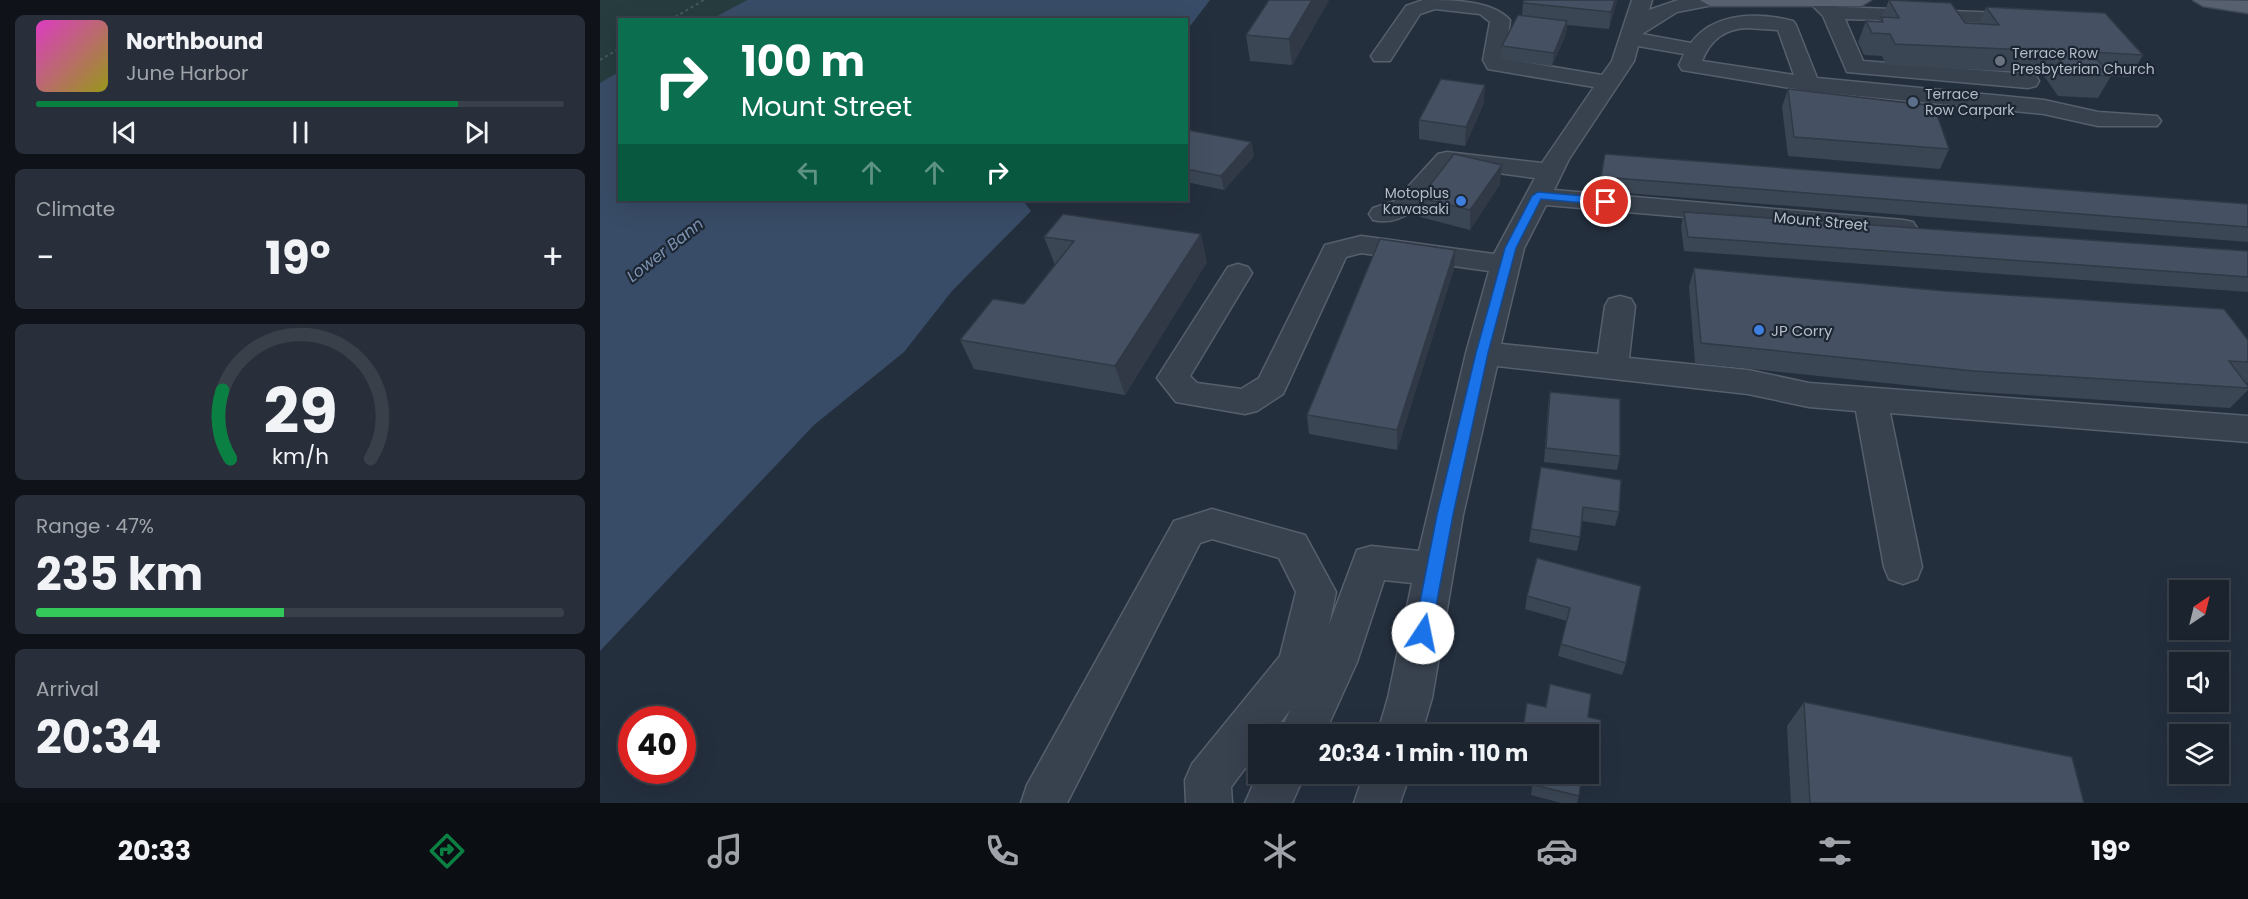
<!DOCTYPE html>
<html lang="en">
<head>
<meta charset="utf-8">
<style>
	:root { --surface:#1b232e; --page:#282f3a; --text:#f1f3f6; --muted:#a0a4aa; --line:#39404a; --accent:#0b8043 }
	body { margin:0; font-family:Poppins,sans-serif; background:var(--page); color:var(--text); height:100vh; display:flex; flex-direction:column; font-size:22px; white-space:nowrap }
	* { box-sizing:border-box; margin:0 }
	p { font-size:20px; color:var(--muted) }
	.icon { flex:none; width:33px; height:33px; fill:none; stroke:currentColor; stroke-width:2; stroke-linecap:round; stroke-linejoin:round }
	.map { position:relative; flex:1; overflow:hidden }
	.side { display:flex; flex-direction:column; gap:15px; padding:15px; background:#0f1319; width:600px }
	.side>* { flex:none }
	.guide { position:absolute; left:18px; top:18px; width:570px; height:183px; border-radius:0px; box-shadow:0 6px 24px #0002,0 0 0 2px var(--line); background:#0b6e4f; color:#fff; overflow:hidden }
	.needle { width:39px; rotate:35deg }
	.fabs { position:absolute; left:1569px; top:580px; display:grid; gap:12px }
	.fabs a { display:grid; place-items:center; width:60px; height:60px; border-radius:0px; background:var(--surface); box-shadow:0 6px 24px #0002,0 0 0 2px var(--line); font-size:30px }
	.speed { position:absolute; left:18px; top:706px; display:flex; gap:12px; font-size:30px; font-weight:700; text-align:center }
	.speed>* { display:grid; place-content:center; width:78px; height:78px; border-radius:50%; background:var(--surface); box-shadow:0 6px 24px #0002,0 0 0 2px var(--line); line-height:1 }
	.speed .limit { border:9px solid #d22; background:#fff; color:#111 }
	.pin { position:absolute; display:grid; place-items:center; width:51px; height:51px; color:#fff; margin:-26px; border:3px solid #fff; border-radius:50%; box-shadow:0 2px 6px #0007 }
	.me { position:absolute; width:66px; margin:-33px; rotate:11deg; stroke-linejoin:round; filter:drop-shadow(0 0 4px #0008) }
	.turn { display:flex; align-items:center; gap:21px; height:126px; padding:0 24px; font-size:27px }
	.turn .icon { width:78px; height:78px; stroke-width:2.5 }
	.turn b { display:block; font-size:42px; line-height:51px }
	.lanes { display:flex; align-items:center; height:57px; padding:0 24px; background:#0003; justify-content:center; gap:30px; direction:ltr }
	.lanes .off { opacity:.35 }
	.big { font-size:45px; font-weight:700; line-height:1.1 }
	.side .widget { flex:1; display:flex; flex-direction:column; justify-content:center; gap:9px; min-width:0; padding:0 21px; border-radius:9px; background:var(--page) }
	.side .dial { align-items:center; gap:0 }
	.dial svg { height:156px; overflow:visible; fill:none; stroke:var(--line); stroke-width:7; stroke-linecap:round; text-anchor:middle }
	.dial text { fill:var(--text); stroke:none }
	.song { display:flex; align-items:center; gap:18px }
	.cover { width:72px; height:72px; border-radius:9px; background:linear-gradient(135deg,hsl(310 70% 55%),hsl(60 70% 35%)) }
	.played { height:6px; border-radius:3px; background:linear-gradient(90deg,var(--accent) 80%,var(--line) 80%) }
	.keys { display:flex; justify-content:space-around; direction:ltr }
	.heat { display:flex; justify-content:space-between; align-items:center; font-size:33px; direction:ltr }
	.charge { height:9px; border-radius:4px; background:linear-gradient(90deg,#34c759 47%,var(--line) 0) }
	.trip { position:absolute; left:648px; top:724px; width:351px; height:60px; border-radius:0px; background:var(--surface); box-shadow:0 6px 24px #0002,0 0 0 2px var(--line); font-weight:700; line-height:60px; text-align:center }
	.tabs { display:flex; height:96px; justify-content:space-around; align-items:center; background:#0b0e12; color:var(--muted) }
	.tabs .icon { width:42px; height:42px }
	.tabs .current { color:var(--accent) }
	.tabs b { font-size:27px; color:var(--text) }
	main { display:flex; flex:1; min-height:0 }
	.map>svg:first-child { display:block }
	.green { fill:#263c3f }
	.water { fill:#394c67 }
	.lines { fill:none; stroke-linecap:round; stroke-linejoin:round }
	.minor-casing { stroke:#565f6c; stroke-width:3 }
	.major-casing { stroke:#414a57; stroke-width:3 }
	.path { stroke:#44595c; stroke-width:2; stroke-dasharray:3 3; stroke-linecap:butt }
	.minor { fill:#38414e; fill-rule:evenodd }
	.major { fill:#56606e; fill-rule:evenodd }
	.wall { fill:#3b4654 }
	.shaded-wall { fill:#303945 }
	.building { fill:#455162; stroke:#303945; stroke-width:1.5 }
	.route { fill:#1a73e8; stroke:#114b97; stroke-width:1.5 }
	.worship-dot { fill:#6b7280; stroke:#1d2633; stroke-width:2 }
	.service-dot { fill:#5c6f8a; stroke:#1d2633; stroke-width:2 }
	.shop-dot { fill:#3f7fe0; stroke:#1d2633; stroke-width:2 }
	.labels { text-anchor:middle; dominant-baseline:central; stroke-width:4.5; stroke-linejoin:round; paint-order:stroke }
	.far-poi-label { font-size:14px; fill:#b4bcc9; stroke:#1d2633; text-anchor:start }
	.street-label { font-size:15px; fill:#b4bcc9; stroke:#1d2633 }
	.poi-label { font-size:15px; fill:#b4bcc9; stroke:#1d2633; text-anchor:start }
	.water-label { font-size:16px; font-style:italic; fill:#7c92b1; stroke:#1d2633 }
</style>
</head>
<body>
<main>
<section class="side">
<div class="widget">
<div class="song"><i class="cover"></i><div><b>Northbound</b><p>June Harbor</p></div></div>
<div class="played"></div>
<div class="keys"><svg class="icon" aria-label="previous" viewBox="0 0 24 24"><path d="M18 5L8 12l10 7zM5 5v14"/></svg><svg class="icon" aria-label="pause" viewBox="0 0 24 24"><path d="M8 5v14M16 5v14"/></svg><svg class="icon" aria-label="next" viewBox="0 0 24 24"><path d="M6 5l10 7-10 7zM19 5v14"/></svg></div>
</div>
<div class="widget"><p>Climate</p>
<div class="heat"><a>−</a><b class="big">19°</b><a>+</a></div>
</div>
<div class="widget dial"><svg viewBox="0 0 100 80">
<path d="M14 69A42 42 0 1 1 86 69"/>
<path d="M14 69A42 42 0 0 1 10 34" stroke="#0b8043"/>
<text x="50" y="56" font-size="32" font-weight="700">29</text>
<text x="50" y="72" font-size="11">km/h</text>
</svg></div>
<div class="widget"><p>Range · 47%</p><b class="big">235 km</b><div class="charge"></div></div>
<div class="widget"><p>Arrival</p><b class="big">20:34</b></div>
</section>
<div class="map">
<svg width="1648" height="803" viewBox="0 0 1648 803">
	<rect width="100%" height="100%" fill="#242f3e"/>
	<path class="green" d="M0,0H230L204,19L20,20L19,153L0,166Z"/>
	<g class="water">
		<path d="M147,0H610L587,30L586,20L112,19Z"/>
		<path d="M19,72L20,200H426L424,202L431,211L352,291L304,352L214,425L0,651V83Z"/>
	</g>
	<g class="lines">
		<g class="minor-casing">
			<g id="minor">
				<path d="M823,0C851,0 892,0 910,20L905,59L1002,75L1012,61L1032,0H1052L1049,10L1078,0H1121L1118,4L1077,12L1042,34L1091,43C1114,12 1158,12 1193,21L1196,25L1217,78L1444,100L1498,112L1557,116L1561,121L1557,126H1498L1444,114L1208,91L1082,70L1079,65L1084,54L1038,46L1034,61L969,159L954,190L1303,220L1313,222L1317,228L1313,234L1303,236L946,205L924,248L901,344L998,354L1005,306L1009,299L1020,296L1031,299L1035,306L1029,358L1148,370L1209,383L1648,416V442L1290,413L1322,567L1317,579L1303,584L1289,579L1284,567L1256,411L1209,407L1148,394L897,366L863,515L832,698L821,735H777L788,698L812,583L784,580L757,662L724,735H679L690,710L671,735H658V751L631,787L632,803H586L585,780L592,764L680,656L696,592L679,558L612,539L600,543L467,803H421L427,785L574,521L612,509L705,535L736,592L729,625L757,550L771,546L819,551L866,353L889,271L761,253L746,257L683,394L657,411L645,414L576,402L557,378L628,267L638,264L648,267L652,273L590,376L597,383L641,389L659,378L725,245L761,236L894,254L935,178L853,167C832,191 809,229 773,220L769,214L773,208L795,201L838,154L847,152L942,163L994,87L888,69L883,60L890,22L880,14L835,9L820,14L790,61H774L771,56L806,6ZM1147,28L1178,30L1194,75L1102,61C1111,39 1125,29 1147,28Z"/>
				<path d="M1229,0L1237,7L1433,14L1436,18L1433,22L1426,24L1245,19L1263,61L1428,74L1436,76L1439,81L1436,86L1428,88L1247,72L1223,16L1208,1Z"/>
				<path d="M658,773V774H705L692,803H645Z"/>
				<path d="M764,774H810L800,803H754Z"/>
			</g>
		</g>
		<g class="major-casing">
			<g id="major">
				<path d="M1100,0H1271L1261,6H1110Z"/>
				<path d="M1593,0L1648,1V13L1603,6Z"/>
			</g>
		</g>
		<g class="path">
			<path d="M70,20L104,0"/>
			<path d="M0,60L20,48"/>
		</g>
		<use href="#minor" class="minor"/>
		<use href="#major" class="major"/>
	</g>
	<g class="wall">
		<path d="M669,0H729L692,65L650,61L646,35Z"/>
		<path d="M1017,0L1009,29L967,25L966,34L952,66L901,59L902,46L922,15L923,3Z"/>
		<path d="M1289,0L1365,23L1379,24L1386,7L1543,55L1530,77L1511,76L1498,98L1458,96L1442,73L1286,65L1282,56L1264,55L1258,42L1266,21H1279L1281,17H1282Z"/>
		<path d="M1188,89L1349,149L1340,169L1188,156L1182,107Z"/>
		<path d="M884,103L865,146L819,139V120Z"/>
		<path d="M586,132L651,142L654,156L624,190L586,182Z"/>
		<path d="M1005,154L1648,204V242L999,191Z"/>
		<path d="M900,184L870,230L820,217V198Z"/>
		<path d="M1084,212L1648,251V292L1084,251L1081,226Z"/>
		<path d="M444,237L607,262L525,395L374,369L360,340L424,304L455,265Z"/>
		<path d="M1094,268L1648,340V383H1646L1648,386V390L1630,408L1362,391L1095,363L1089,287Z"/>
		<path d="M854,269L797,450L709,434L707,415Z"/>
		<path d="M950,392L1020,456L1017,470L944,462L948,406Z"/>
		<path d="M941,467L1019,512L1015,526L982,521L980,537L977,551L929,542Z"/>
		<path d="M1041,586L1026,663L1022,675L958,656L967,621L925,609L927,596Z"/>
		<path d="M950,684L988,717L997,752L993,763L988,762V735H922L927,703L945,707Z"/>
		<path d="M1204,702L1484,803H1191L1187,726Z"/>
		<path d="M934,774H982L979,796L977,803H961L931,795Z"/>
	</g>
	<g class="shaded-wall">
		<path d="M712,0H729L692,65L689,39Z"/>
		<path d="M1015,0H1017L1009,29L1011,12Z"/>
		<path d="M967,21L966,34L952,66L954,53Z"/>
		<path d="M885,85L884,103L865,146L866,127Z"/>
		<path d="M651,142L654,156L624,190L621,176Z"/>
		<path d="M902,165L900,184L870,230V210Z"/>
		<path d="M601,234L607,262L525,395L515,366Z"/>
		<path d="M855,250L854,269L797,450V430Z"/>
	</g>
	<g class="building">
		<path d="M669,0H712L689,39L646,35Z"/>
		<path d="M924,0H1015L1011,12L923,3Z"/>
		<path d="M1289,0L1351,3L1365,23L1399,25L1386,7L1505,13L1543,55L1491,52L1511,76L1470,74L1453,51L1295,44L1290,34L1272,33L1266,21L1283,22L1281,17L1299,18Z"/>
		<path d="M918,15L967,21L954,53L902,46Z"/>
		<path d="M841,79L885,85L866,127L819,120Z"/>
		<path d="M1188,89L1334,106L1349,149L1194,137Z"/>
		<path d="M588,130L651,142L621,176L586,169V132Z"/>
		<path d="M854,154L902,165L870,210L820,198Z"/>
		<path d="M1005,154L1648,204V227L1001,177Z"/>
		<path d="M1084,212L1648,251V277L1088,237Z"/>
		<path d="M463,214L601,234L515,366L360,340L393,299L424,304L474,241L444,237Z"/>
		<path d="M780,239L855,250L797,430L707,415Z"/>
		<path d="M1094,268L1345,291L1624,309L1648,340V362L1629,361L1648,386V388L1374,371L1101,343Z"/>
		<path d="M950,392L1020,399V456L946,448Z"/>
		<path d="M941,467L1021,480L1019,512L983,507L980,537L931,529Z"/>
		<path d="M937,558L1041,586L1026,663L961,644L970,608L927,596Z"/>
		<path d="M950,684L991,694L988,717L1001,720L997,752L988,750V735H926L922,734L927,703L946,707Z"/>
		<path d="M1204,702L1472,757L1484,803H1210Z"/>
		<path d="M935,774H982L979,796L934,785Z"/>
	</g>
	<path class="route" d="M938,192L1006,198L1012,202L1006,205L941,199L916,248L888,353L853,515L831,633L829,639L823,641L817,639L814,633L837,515L876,353L905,248L932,196Z"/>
	<circle class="worship-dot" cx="1400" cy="61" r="6"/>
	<circle class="service-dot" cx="1313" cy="102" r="6"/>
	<g class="shop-dot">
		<circle cx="861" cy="201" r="6"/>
		<circle cx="1159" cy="330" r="6"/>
	</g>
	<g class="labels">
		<g class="far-poi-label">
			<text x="1412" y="53">Terrace Row<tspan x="1412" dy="16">Presbyterian Church</tspan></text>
			<text x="1325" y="94">Terrace<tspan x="1325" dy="16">Row Carpark</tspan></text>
			<text x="849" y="193" text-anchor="end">Motoplus<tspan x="849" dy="16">Kawasaki</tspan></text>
		</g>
		<g class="street-label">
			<text transform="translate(1221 221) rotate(5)">Mount Street</text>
		</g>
		<g class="poi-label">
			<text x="1171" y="330">JP Corry</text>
		</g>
		<g class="water-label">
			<text transform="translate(65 250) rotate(-38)">Lower Bann</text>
		</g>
	</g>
</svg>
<div class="fabs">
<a><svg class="needle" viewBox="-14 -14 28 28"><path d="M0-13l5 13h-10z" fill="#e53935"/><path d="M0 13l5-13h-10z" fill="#a0a4aa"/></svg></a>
<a><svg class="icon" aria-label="sound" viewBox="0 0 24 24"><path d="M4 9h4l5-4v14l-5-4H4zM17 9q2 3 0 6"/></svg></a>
<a><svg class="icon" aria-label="layers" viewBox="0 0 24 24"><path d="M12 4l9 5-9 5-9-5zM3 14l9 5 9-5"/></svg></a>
</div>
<div class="speed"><div class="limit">40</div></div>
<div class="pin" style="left:1006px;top:202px;background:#d93025"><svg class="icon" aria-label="arrive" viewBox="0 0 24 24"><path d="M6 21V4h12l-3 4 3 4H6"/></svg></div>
<svg class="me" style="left:823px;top:633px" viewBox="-20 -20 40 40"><circle r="19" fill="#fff"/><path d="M0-13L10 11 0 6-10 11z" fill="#1a73e8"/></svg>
<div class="trip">20:34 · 1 min · 110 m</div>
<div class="guide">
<div class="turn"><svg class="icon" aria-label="right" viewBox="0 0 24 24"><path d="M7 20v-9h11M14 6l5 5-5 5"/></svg><div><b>100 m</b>Mount Street</div></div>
<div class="lanes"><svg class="icon off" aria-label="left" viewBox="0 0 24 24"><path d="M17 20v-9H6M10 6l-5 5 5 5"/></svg><svg class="icon off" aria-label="ahead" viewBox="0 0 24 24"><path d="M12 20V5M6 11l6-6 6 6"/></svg><svg class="icon off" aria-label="ahead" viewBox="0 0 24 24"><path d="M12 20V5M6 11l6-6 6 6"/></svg><svg class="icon" aria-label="right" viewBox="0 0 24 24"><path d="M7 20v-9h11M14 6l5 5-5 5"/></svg></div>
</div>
</div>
</main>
<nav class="tabs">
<b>20:33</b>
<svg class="icon current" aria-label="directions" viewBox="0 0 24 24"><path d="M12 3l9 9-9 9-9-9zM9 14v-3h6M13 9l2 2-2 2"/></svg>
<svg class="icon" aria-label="music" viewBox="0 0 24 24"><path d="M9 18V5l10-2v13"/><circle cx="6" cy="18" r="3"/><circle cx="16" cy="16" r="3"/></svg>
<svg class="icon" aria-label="phone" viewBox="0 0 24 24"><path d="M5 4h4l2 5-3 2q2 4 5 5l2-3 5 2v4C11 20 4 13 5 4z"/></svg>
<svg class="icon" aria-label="climate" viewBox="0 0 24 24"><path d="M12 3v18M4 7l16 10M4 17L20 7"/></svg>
<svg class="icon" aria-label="car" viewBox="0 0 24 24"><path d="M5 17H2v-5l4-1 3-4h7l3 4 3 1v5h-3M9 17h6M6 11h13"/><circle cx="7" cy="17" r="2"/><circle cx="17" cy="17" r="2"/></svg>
<svg class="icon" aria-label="filters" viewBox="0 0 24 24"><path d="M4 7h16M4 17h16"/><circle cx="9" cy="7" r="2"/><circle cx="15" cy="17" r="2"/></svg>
<b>19°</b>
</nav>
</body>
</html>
